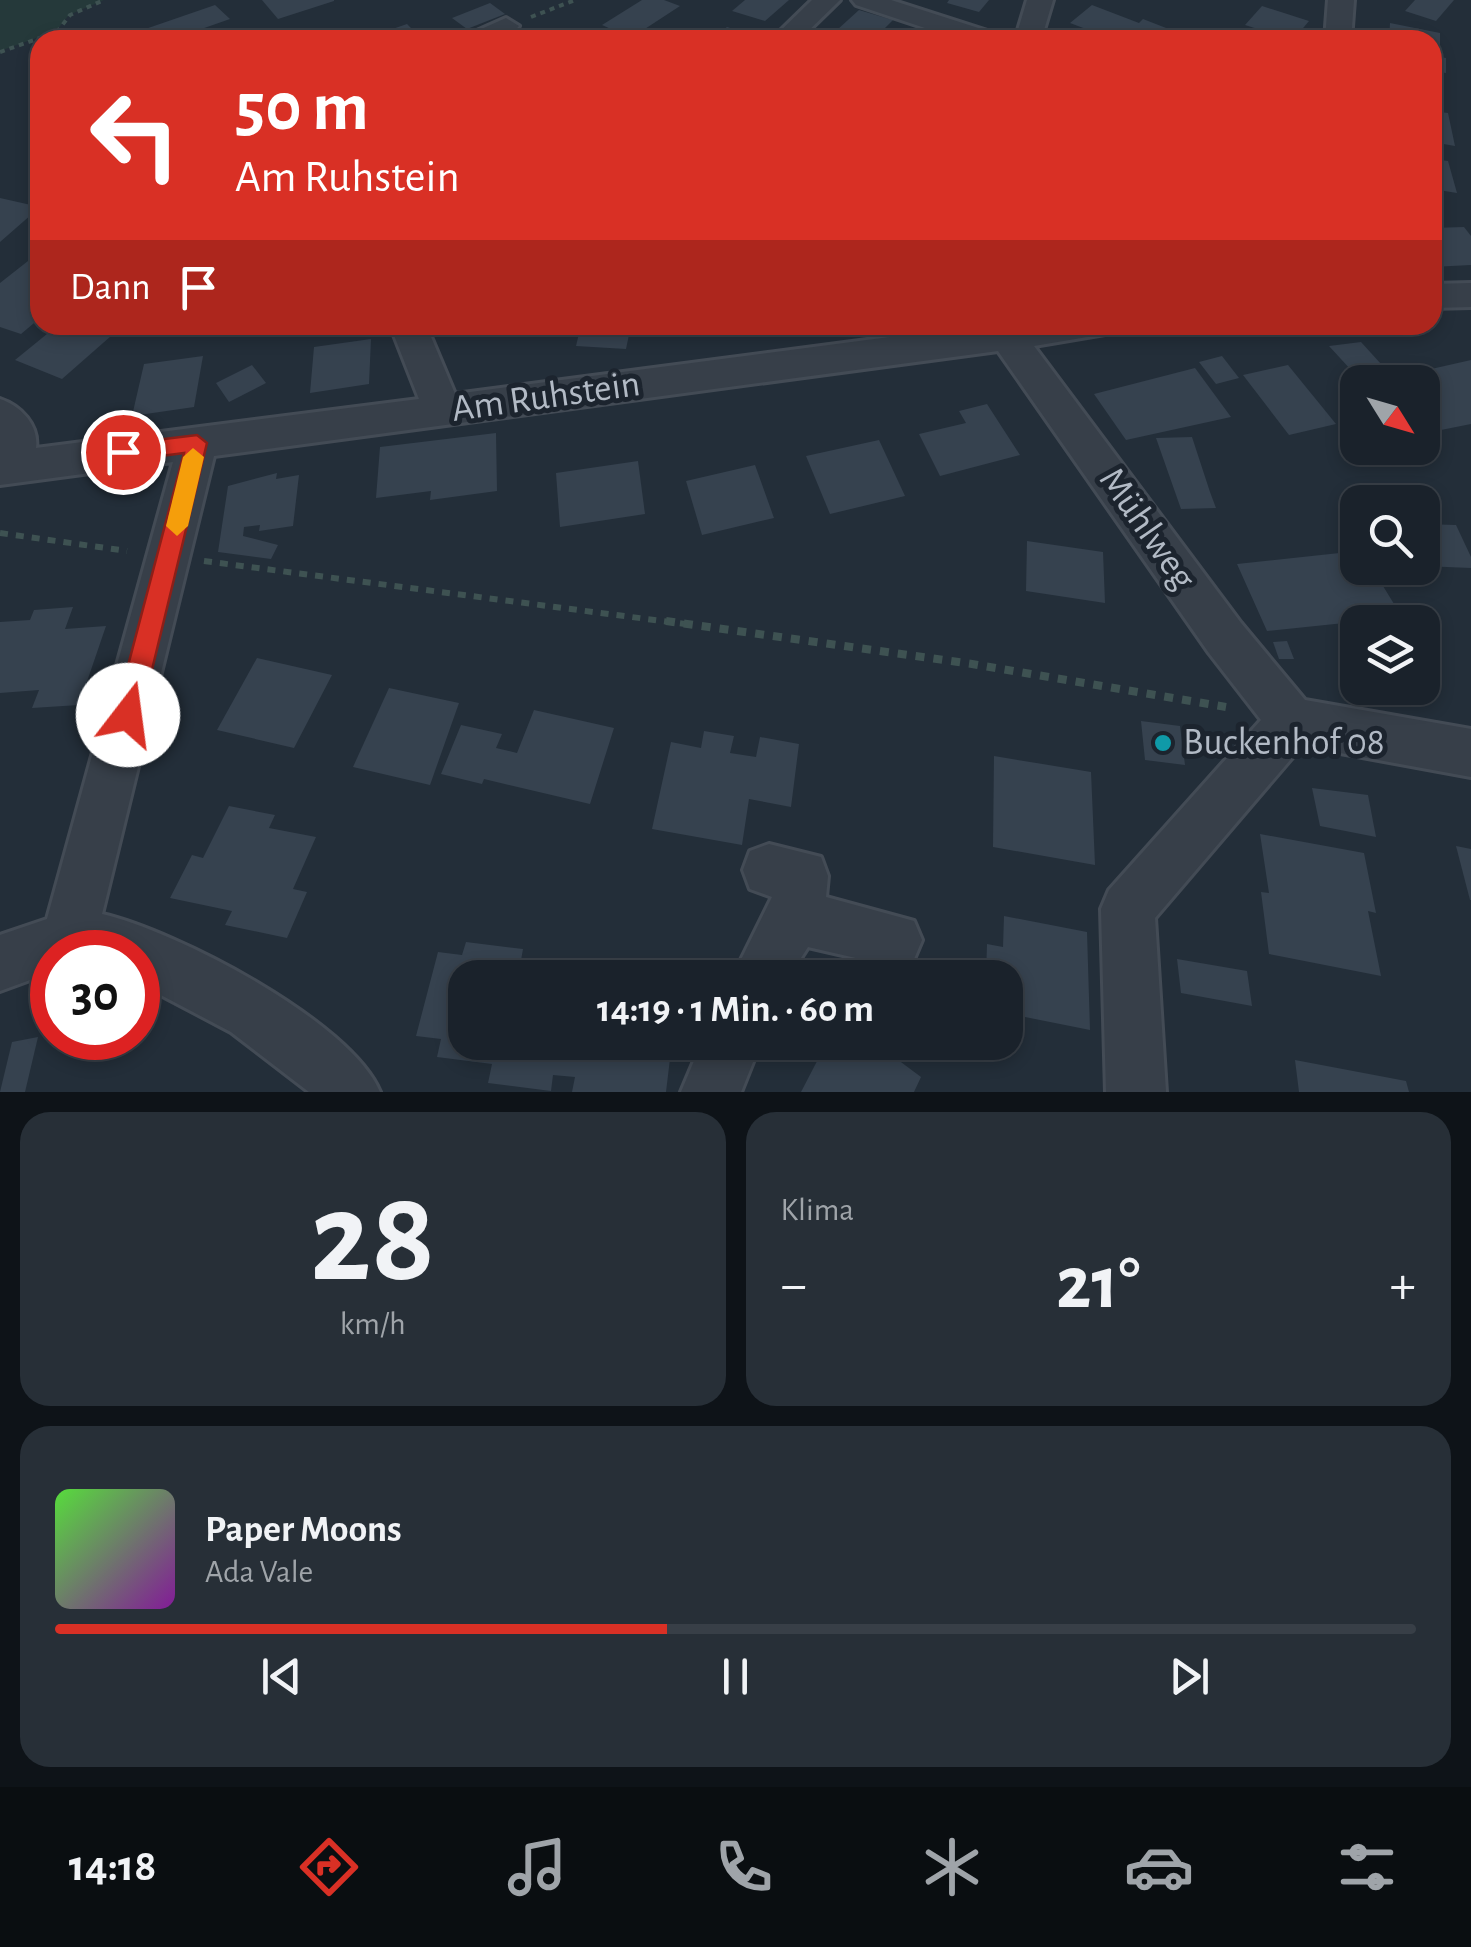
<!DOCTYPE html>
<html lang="de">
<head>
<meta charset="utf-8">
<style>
	:root { --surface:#1a222b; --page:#272f37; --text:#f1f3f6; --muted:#9fa4a9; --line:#383f47; --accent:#d93025 }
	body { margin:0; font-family:"Alegreya Sans",sans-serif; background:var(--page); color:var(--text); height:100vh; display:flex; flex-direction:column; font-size:38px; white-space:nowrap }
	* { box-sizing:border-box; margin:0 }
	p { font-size:32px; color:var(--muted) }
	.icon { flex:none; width:55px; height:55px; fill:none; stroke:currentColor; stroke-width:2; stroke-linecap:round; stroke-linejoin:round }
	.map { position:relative; height:1092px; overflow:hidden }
	.drawer { display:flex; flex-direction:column; gap:20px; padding:20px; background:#0e1318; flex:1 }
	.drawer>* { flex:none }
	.guide { position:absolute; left:30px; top:30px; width:1412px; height:305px; border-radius:30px; box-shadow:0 5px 15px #0003,0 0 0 2px var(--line); background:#d93025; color:#fff; overflow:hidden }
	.needle { width:65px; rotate:127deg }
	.tools { position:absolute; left:1340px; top:365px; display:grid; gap:20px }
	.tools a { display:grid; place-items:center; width:100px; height:100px; border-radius:20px; background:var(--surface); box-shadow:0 5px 15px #0003,0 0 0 2px var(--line); font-size:50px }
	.speed { position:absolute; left:30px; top:930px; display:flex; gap:20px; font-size:50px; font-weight:700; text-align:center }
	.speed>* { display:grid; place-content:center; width:130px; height:130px; border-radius:50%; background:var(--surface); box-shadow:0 5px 15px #0003,0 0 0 2px var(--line); line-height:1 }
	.speed .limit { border:15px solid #d22; background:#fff; color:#111 }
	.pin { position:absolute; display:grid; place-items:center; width:85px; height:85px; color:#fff; margin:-42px; border:5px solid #fff; border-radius:50%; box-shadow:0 2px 10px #0007 }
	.me { position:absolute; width:110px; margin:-55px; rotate:15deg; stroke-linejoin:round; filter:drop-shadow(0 0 8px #0008) }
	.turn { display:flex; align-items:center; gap:35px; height:210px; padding:0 40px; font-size:45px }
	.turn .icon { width:130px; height:130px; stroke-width:2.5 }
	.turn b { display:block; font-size:70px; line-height:85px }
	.then { display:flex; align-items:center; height:95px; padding:0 40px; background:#0003; gap:20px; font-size:38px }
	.big { font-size:75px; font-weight:600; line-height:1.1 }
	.drawer .tile { flex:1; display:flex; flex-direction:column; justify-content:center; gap:15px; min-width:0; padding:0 35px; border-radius:30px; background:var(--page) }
	.drawer .dial { align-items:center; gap:0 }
	.dial b { font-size:130px; line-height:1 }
	.song { display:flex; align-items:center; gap:30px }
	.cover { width:120px; height:120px; border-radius:15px; background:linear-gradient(135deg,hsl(110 70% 55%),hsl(290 70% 35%)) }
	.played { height:10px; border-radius:5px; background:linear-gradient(90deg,var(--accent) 45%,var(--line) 45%) }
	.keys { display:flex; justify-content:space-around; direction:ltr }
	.heat { display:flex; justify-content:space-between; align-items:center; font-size:55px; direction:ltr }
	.drawer .tiles { flex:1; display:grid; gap:20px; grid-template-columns:1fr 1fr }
	.tile:last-child { grid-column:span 2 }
	.trip { position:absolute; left:448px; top:960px; width:575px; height:100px; border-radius:30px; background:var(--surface); box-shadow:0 5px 15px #0003,0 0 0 2px var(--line); font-weight:600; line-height:100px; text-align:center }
	.menu { display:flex; height:160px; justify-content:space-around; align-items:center; background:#0a0e11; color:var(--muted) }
	.menu .icon { width:70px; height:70px }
	.menu .selected { color:var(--accent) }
	.menu b { font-size:45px; color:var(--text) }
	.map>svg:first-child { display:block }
	.green { fill:#25393a }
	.building { fill:#36424f }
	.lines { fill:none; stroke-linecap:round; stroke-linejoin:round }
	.street-casing { stroke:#434b55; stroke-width:6 }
	.path-far2 { stroke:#3e5252; stroke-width:4; stroke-dasharray:5 5; stroke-linecap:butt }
	.path-far1 { stroke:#3e5252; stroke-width:6; stroke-dasharray:8 8; stroke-linecap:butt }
	.path { stroke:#3e5252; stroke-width:8; stroke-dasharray:9 9; stroke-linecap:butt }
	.street { fill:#373f49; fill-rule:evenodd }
	.route { fill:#d93025; stroke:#8d1f18; stroke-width:2.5 }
	.slow { fill:#f59e0b }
	.culture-dot { fill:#0f9aa8; stroke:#1c242e; stroke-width:4 }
	.labels { text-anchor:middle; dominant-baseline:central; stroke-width:10; stroke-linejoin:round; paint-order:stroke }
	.street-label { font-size:38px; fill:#b2bac5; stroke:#1c242e }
	.poi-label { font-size:38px; fill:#b2bac5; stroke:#1c242e; text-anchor:start }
</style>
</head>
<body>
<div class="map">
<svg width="1471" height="1092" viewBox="0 0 1471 1092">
	<rect width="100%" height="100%" fill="#232e39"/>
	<path class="green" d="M0,0H104L69,15L56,31L0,51Z"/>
	<g class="building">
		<path d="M262,0H334V1L278,19Z"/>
		<path d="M642,0H664L680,6L631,38L602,25Z"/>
		<path d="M745,0H789L765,21L732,11Z"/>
		<path d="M949,0H989L979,12L947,3Z"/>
		<path d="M1415,0H1454L1436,21L1405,11Z"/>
		<path d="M490,3L505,14L467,29L452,18Z"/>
		<path d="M215,5L230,19L170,40H129L125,36Z"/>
		<path d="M1092,5L1139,23L1143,19L1197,40H1136L1125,36L1115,40L1070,23Z"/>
		<path d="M1262,6L1309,21L1293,40L1245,25Z"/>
		<path d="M859,10L893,20L873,40H826Z"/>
		<path d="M1390,23L1440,33V57L1446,58V73L1432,71V40H1389Z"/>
		<path d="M407,24L414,31L421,29L432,40H383L378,34Z"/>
		<path d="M727,27L764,39V40H711Z"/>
		<path d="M1432,111L1448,113L1455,146L1432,142Z"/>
		<path d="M1432,159L1448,161L1457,193L1432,189Z"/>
		<path d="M0,198L40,207L0,242Z"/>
		<path d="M1464,227L1471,236V265L1432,267V228Z"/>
		<path d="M28,261L40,265V304L36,307L40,309V318L21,334L0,327V283Z"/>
		<path d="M58,325H82L111,336L62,379L15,360Z"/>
		<path d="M465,325H514L512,332L463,330Z"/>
		<path d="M581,325H631L626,349L576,346Z"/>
		<path d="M371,339L369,384L310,393L314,347Z"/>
		<path d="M1361,342L1381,364L1352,371L1329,346Z"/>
		<path d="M203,356L194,407L132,416L144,364Z"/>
		<path d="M1222,356L1239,378L1216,384L1199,362Z"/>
		<path d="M1471,360V424L1441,430L1422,408V382H1401L1396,377Z"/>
		<path d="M252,365L266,383L229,402L216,383Z"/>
		<path d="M1288,365L1336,424L1289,435L1243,375Z"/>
		<path d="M1195,368L1231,417L1126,440L1094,394Z"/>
		<path d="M987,404L1020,455L940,476L919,434L966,423L959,411Z"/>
		<path d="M496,433L497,491L430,500L431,491L376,498L380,447Z"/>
		<path d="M1192,437L1210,492L1216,508L1181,509L1156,438Z"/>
		<path d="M879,440L905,496L830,514L806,456Z"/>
		<path d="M638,461L645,514L560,527L556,473Z"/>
		<path d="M755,465L774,518L702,535L686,481Z"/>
		<path d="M277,473L276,479L299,475L293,526L259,531L260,525L244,527L243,536L278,545L271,559L218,552L228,486Z"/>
		<path d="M1422,524L1456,525L1471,557V568L1422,566Z"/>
		<path d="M1027,541L1103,552L1105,603L1026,591Z"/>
		<path d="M1358,551V568H1372L1402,617L1267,631L1237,564Z"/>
		<path d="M73,607L65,629L106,626L79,705L32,708L39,690L0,693V622L30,620L34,610Z"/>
		<path d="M1287,641L1294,659H1279L1273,642Z"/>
		<path d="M1422,654L1438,683L1422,684Z"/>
		<path d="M257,658L332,675L294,748L217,730Z"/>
		<path d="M389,688L459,703L430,785L353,767Z"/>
		<path d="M534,710L614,728L590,804L484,779L482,784L441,774L461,725L502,734L496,748L517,753Z"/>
		<path d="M1141,721L1180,726L1185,765L1145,760Z"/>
		<path d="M704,731L734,736L730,753L756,757L760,737L799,744L791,807L749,799L742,845L652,829L671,742L701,748Z"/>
		<path d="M994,756L1091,772L1095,865L993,847Z"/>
		<path d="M1312,788L1368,795L1376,837L1320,826Z"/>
		<path d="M229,806L275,815L269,828L316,837L293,889L307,892L287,938L225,925L232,911L170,898L192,855L203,858Z"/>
		<path d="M1260,834L1364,853L1376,913L1368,911L1381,976L1269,954L1261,892L1269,893Z"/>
		<path d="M1456,846L1471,849V900H1470Z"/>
		<path d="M1004,916L1087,932L1090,1030L1005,1013V978H986L987,944L1003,947Z"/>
		<path d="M466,942L523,949L520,966L572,972L571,978H465V1042H672L666,1092H572L575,1077L553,1075L551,1091L488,1083L492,1064L437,1057L441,1039L416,1036L438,952L462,955Z"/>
		<path d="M1177,959L1247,971L1252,1006L1181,993Z"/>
		<path d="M38,1037L25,1092H0L12,1042Z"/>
		<path d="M827,1042H874L921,1077L914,1092H801Z"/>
		<path d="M1295,1060L1406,1081L1409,1092H1299Z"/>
	</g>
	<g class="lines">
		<g class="street-casing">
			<g id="street">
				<path d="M812,0H840L799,40H771Z"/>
				<path d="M852,0H891L997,34L1001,40H961L856,5Z"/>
				<path d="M1027,0H1053L1041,40H1015Z"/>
				<path d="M1328,0H1354L1351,40H1325Z"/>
				<path d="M506,18L519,26C505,43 486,40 466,40L470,34Z"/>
				<path d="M1471,283V307L1432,308V284Z"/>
				<path d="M390,325H426L455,394L981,325H1110L1105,334L1034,346L1241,623L1305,700L1471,729V777L1302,746L1155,918L1166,1092H1106L1101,909L1109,890L1261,720L1209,653L998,351L214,456L102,914C176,931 350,1021 380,1092H309L231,1032L138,983V952H52V972L0,991V935L47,919L173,462L0,485V399C21,406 39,425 36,448L419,399Z"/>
				<path d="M769,844L821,857L828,876L826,897L914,921L922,940L914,959L895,967L808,947L788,978H732L772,897L750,889L743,870L750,851Z"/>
				<path d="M702,1042H761L741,1092H681Z"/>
			</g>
		</g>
		<g class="path-far2">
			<path d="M531,17L575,0"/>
			<path d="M0,52L57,32L70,15L104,0"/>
		</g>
		<g class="path-far1">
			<path d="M0,533L127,551"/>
			<path d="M204,561L685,624"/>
		</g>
		<path class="path" d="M666,621L972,664L1226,707"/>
		<use href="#street" class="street"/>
	</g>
	<path class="route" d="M197,435L207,443L141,715L137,724L128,728L119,724L115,715L184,453L123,461L113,452L123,444Z"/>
	<path class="slow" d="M193,448L204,457L188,526L177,536L166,526L183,457Z"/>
	<circle class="culture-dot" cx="1163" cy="743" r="10"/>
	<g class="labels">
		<g class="street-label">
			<text transform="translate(546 397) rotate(-8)">Am Ruhstein</text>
			<text transform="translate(1147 529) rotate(55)">Mühlweg</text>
		</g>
		<g class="poi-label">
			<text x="1183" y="743">Buckenhof 08</text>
		</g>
	</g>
</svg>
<div class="tools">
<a><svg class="needle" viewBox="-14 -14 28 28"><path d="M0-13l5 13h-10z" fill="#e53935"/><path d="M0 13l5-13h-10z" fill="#9fa4a9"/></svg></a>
<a><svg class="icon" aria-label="search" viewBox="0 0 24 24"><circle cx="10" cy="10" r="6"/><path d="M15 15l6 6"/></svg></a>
<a><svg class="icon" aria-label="layers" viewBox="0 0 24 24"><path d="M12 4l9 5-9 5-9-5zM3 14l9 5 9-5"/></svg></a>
</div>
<div class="speed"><div class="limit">30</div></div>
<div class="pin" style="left:123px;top:452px;background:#d93025"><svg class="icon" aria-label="arrive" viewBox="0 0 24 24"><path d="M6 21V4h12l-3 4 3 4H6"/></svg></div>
<svg class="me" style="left:128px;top:715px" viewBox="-20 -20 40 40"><circle r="19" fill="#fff"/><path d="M0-13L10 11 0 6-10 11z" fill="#d93025"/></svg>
<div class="trip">14:19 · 1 Min. · 60 m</div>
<div class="guide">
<div class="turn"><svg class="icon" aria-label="left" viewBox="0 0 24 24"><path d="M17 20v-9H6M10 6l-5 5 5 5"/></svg><div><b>50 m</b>Am Ruhstein</div></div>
<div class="then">Dann<svg class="icon" aria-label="arrive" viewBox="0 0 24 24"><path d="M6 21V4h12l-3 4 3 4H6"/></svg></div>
</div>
</div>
<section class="drawer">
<div class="tiles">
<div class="tile dial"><b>28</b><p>km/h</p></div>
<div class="tile"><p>Klima</p>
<div class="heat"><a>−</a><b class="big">21°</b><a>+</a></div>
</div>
<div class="tile">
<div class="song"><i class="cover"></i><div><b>Paper Moons</b><p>Ada Vale</p></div></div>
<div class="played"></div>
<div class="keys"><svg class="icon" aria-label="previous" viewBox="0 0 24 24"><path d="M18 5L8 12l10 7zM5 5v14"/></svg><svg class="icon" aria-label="pause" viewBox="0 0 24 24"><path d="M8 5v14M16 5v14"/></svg><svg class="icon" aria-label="next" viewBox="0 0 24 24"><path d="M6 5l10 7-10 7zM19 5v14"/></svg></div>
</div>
</div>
</section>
<nav class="menu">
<b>14:18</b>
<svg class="icon selected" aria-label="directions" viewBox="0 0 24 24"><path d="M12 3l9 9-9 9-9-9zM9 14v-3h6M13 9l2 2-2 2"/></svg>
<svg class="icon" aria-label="music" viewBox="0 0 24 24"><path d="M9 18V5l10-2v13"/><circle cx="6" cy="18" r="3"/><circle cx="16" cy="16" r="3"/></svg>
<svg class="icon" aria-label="phone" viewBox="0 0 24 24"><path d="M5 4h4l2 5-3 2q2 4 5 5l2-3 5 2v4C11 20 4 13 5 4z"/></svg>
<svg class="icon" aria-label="climate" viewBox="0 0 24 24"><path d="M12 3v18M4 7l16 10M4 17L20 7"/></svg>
<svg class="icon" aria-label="car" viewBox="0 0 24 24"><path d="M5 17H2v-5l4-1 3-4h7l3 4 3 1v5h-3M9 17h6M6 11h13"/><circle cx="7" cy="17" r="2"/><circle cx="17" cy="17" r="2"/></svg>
<svg class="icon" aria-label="filters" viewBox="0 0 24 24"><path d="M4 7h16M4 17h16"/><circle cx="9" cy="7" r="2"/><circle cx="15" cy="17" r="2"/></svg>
</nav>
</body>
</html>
